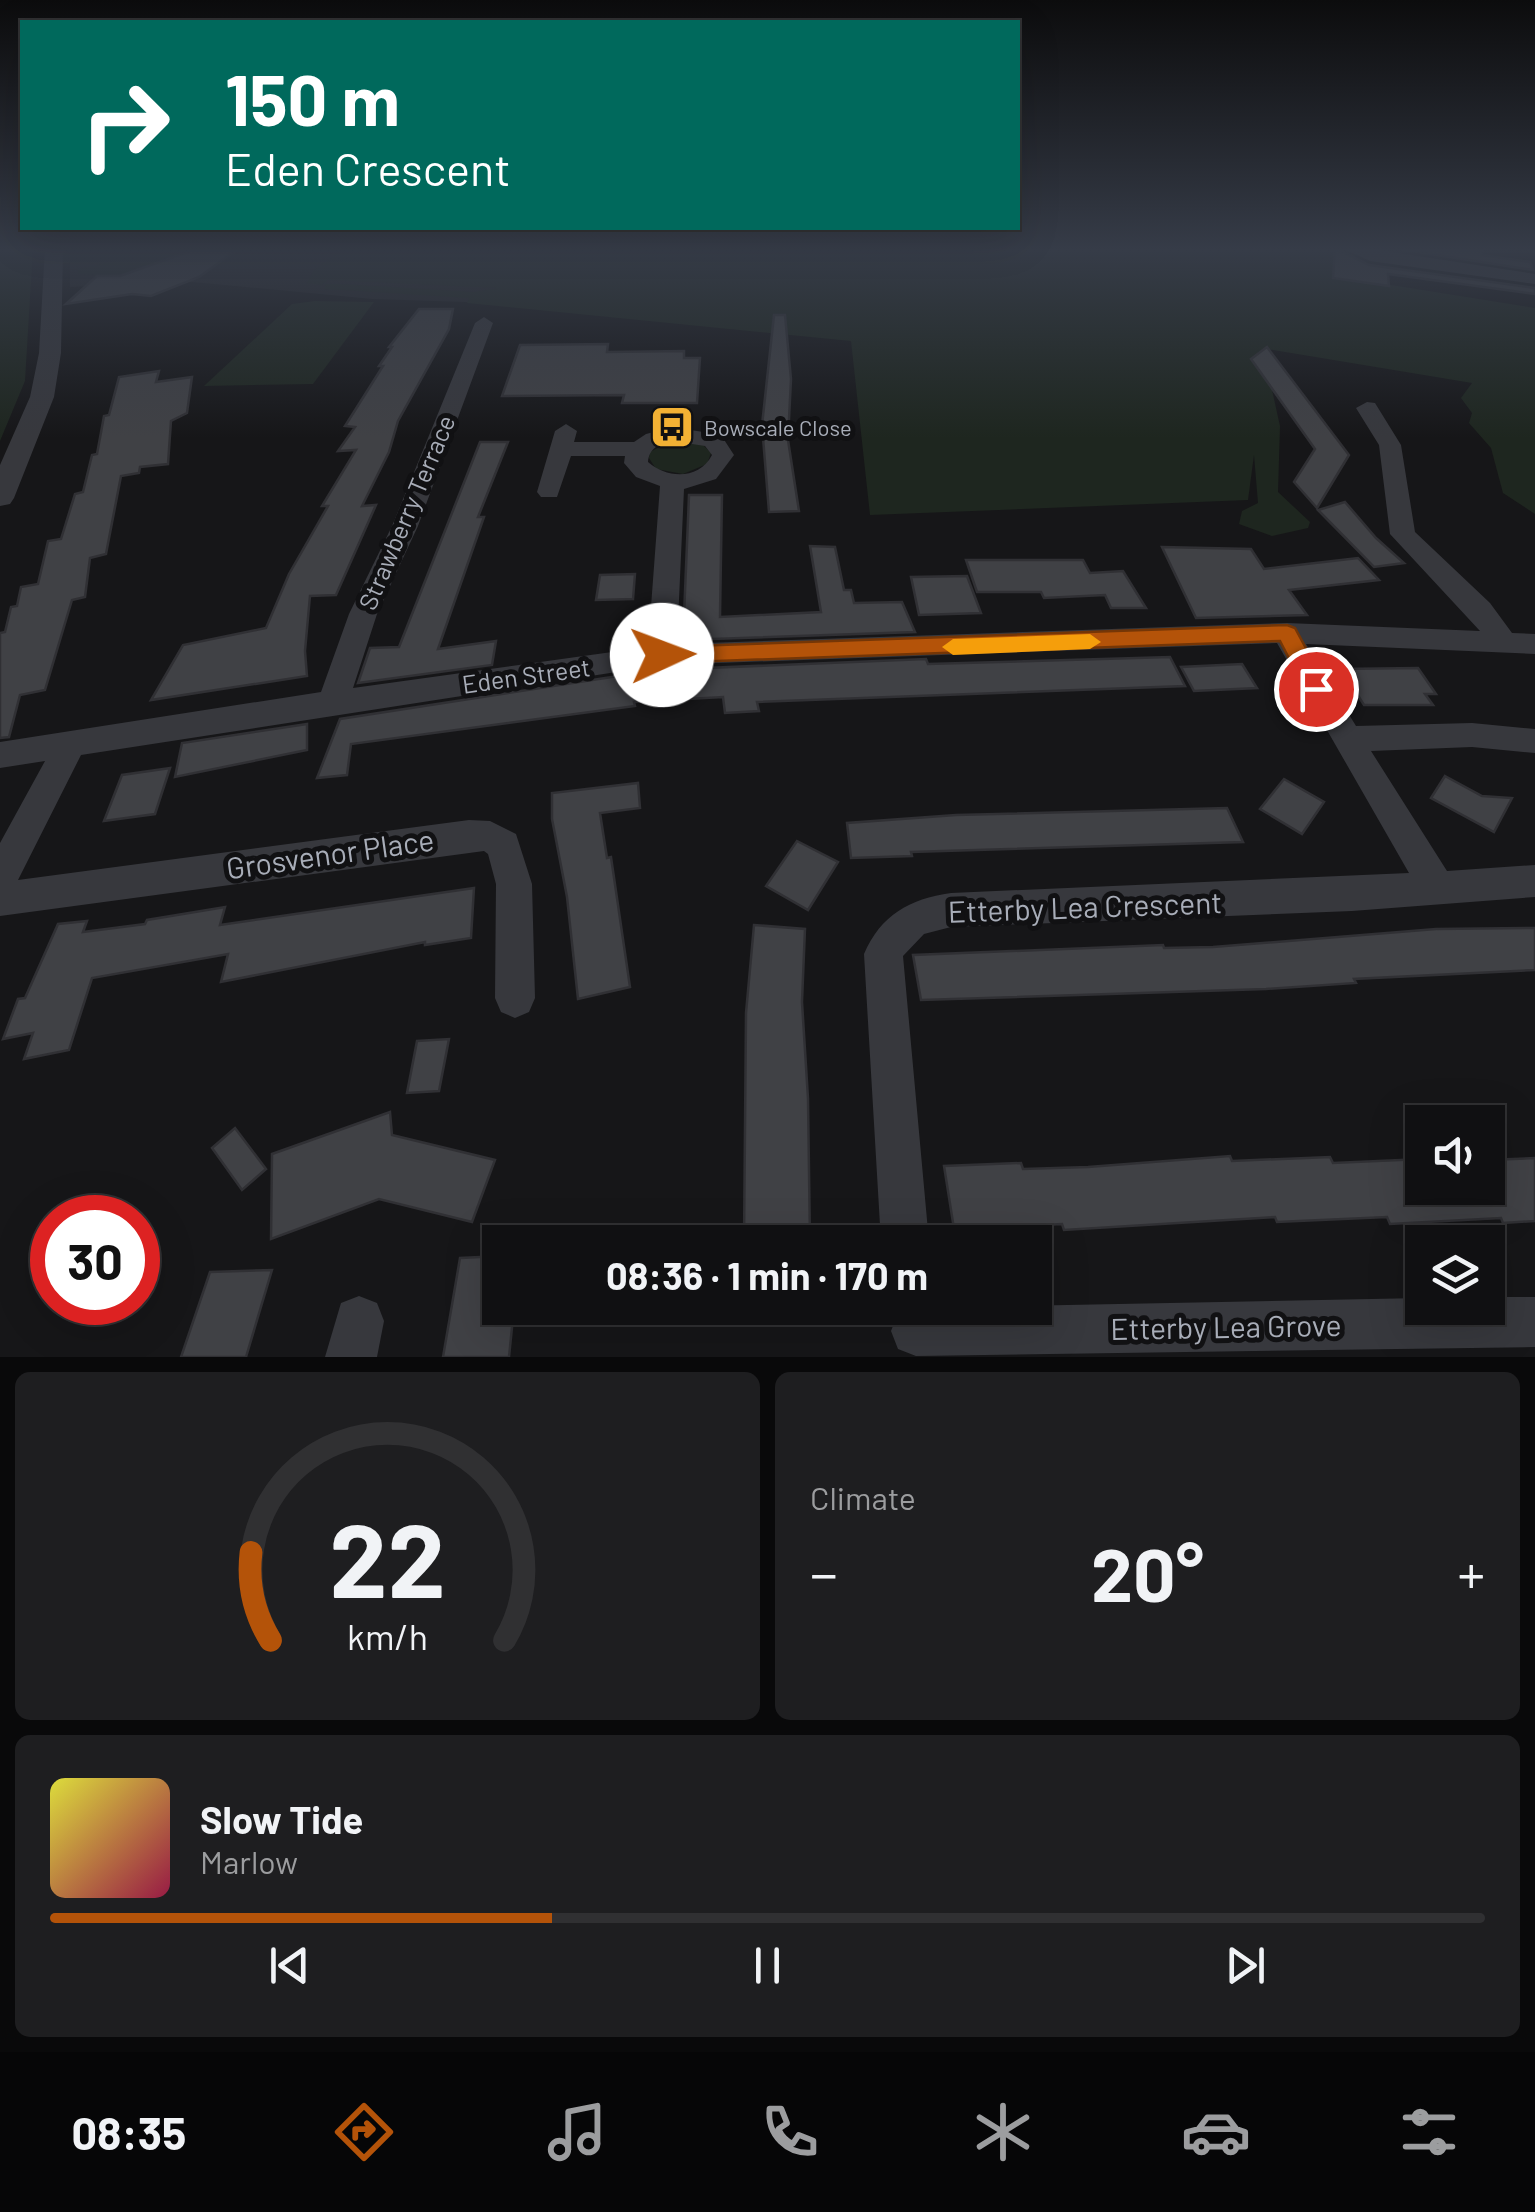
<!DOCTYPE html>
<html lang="en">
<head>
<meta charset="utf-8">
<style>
	:root { --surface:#101012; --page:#1e1e20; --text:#f1f3f6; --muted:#9c9d9f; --line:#303032; --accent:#b45309 }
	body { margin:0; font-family:Barlow,sans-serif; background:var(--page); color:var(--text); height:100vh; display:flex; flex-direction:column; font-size:38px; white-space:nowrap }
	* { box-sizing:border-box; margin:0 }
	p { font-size:32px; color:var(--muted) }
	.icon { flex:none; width:55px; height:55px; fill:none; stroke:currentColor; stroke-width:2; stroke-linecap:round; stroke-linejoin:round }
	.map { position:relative; height:1357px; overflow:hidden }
	.sheet { display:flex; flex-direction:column; gap:15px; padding:15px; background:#09090a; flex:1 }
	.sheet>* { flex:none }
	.hud { position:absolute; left:20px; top:20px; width:1000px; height:210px; border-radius:0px; box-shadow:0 10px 40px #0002,0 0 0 2px var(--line); background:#00695c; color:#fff; overflow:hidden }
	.buttons { position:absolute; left:1405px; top:1105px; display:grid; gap:20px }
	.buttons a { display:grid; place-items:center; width:100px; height:100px; border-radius:0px; background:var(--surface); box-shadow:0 10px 40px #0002,0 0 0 2px var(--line); font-size:50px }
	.speed { position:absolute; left:30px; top:1195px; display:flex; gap:20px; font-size:50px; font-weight:700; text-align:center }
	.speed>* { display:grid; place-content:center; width:130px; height:130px; border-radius:50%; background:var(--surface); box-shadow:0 10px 40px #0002,0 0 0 2px var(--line); line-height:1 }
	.speed .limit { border:15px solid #d22; background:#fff; color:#111 }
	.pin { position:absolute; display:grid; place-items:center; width:85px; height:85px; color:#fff; margin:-42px; border:5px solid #fff; border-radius:50%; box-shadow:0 2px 10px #0007 }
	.me { position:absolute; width:110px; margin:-55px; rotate:88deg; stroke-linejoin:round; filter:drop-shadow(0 0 8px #0008) }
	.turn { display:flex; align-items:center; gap:35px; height:210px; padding:0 40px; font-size:45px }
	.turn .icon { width:130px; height:130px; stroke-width:2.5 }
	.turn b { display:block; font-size:70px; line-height:85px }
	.big { font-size:75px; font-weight:700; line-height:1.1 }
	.sheet .widget { flex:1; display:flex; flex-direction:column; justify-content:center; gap:15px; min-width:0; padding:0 35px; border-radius:15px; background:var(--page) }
	.sheet .dial { align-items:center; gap:0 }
	.dial svg { height:260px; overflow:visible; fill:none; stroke:var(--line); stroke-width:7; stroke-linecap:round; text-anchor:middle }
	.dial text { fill:var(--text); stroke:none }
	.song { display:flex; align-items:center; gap:30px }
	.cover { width:120px; height:120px; border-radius:15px; background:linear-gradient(135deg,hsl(60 70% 55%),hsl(340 70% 35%)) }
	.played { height:10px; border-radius:5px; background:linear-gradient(90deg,var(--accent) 35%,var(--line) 35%) }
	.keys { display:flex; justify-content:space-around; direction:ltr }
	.heat { display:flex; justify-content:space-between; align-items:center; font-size:55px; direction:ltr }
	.sheet .tiles { flex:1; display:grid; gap:15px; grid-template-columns:1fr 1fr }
	.widget:last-child { grid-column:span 2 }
	.trip { position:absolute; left:482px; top:1225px; width:570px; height:100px; border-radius:0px; background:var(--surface); box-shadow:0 10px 40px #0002,0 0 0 2px var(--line); font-weight:700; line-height:100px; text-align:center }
	.dock { display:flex; height:160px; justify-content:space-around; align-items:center; background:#060607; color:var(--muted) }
	.dock .icon { width:70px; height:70px }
	.dock .on { color:var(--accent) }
	.dock b { font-size:45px; color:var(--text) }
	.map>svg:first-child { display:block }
	.built { fill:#222225 }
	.green { fill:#1e261f }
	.building { fill:#404145; stroke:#303034; stroke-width:2.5 }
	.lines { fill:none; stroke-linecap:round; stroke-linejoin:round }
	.minor { fill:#37383d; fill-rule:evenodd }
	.tertiary { fill:#37383d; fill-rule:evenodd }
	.route { fill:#b45309; stroke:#753606; stroke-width:2.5 }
	.slow { fill:#f59e0b }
	.labels { text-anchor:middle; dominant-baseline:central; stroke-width:10; stroke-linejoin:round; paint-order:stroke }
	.far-poi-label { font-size:22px; fill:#a8adb8; stroke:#111113; text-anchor:start }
	.street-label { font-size:25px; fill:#a8adb8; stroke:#111113 }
	.near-street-label { font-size:30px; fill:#a8adb8; stroke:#111113 }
</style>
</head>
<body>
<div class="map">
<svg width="1535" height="1357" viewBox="0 0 1535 1357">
	<rect width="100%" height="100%" fill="#161618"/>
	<path class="built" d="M70,248H742L731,311L372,299L192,282L70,287Z"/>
	<g class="green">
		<path d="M0,248H33L25,381L0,441Z"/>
		<path d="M62,248H122L136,253L160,251L157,248H199V272L205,276H181L147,267L122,277L78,274V269L115,261L63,263Z"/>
		<path d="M345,248H1338L1335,276L1535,308V514L1503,493L1491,448L1469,423L1472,413L1461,398L1472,383L1267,349L1265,358L1280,426L1278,492L1310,522L1308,528L1272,536L1239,524L1242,511L1258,503L1254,455L1248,500L870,515L851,341L467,303L469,298L324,289L326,284H341L474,292L497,288L328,280L322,285L307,283L314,270Z"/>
		<path d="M315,301L374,302L313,384L204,386L292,304Z"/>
		<path d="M673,440L702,444L711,453L707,464L683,474L656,469L649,458L650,452Z"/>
	</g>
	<g class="building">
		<path d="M199,248H239L199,277L151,296L132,294L66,304L97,276H120Z"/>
		<path d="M1335,248L1369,265L1535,288V294L1388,274L1389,286L1333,278Z"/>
		<path d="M1392,248H1482V255L1530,262L1533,270Z"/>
		<path d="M419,309H453L449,329L398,421L389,452L362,506L376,505L336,595L310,596L305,651L307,676L151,700L183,645L266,628L289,574L328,506H322L356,450L338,451L355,427L345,426L383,366H379L392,347H389Z"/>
		<path d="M774,315H785L791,379L788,440L799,511L769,512L762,425Z"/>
		<path d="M608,344L607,352L684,351V358H700L697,403H622L624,395L502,396L520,345Z"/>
		<path d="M1267,347L1349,455L1317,508L1294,482L1315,449L1251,359Z"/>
		<path d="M159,371L156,382L192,377L187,413L171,421L168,464L140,467L139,473L121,476L106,554L90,558L85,597L72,600L45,690L20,695L9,737L0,738V633L5,632L11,607L17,606L21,587L38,584L48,541L61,539L75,494L83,492L92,455L97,454L104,416L109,415L119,377Z"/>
		<path d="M480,442H508L478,517H484L438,649L496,641L492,665L358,683L370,648L399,647Z"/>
		<path d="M689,495H722L720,617L821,612L810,546L835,547L844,590H851L854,603L902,602L915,632L683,640Z"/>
		<path d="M1345,502L1376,538L1404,563L1374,567L1318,510Z"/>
		<path d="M1162,547L1251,549L1264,569L1358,558L1379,580L1289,590L1307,615L1196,618Z"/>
		<path d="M966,560H1083L1090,573L1123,571L1146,608H1111L1105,595L1044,598L1041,592H977Z"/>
		<path d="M635,574L633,599L596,600L600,575Z"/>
		<path d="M967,576L981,613L919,615L911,577Z"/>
		<path d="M1170,657L1185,686L757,702L759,711L725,713L723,697L634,702L635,706L351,744L347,775L317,778L340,719L657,670L926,659L928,664Z"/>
		<path d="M1242,664L1257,688L1194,691L1181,667Z"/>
		<path d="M1418,668L1436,694H1425L1433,705H1364L1341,669Z"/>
		<path d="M307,724V750L175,777L182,743Z"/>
		<path d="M170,768L155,814L104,821L122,775Z"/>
		<path d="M1445,776L1482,796L1512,798L1494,832L1431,798Z"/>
		<path d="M1284,779L1324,802L1302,834L1260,809Z"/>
		<path d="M638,783L640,808L600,813L607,858L611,857L630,987L578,999L567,897L552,819V793Z"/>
		<path d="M1227,808L1243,842L911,852L912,856L851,858L847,823L956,815Z"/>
		<path d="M797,841L838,862L808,910L766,886Z"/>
		<path d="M474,888L471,938L425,945V942L221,982L228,954L92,978L69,1050L24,1059L33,1033L3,1039L18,999L25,998L58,924L87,921L83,932L145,924L147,920L225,907L220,925Z"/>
		<path d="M754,925L805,929L802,1002L808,1098L810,1242H744L746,1013Z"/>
		<path d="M1535,928V970L1354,979L1356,983L1266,989L921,1000L913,955L1163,945L1164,948L1213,947L1436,929Z"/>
		<path d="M449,1039L439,1091L407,1093L417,1041Z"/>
		<path d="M390,1112L392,1135L495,1160L472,1222L379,1199L271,1239L272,1154Z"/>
		<path d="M235,1128L266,1169L242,1190L212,1148Z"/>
		<path d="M1230,1156L1232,1161L1330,1157L1333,1163L1422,1159V1188H1488V1160L1535,1158V1221L1503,1223L1501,1218L1390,1224L1387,1217L1277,1222L1275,1217L1064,1230L1062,1224L954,1229L944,1166L1021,1163L1023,1169L1088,1167Z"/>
		<path d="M500,1256V1308H514L509,1357H443L460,1258Z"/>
		<path d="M272,1270L246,1357H181L210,1272Z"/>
	</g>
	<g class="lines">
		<g class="minor">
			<path d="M1342,248H1365L1535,274V284L1370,261Z"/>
			<path d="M484,317L493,323L418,526L377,614L353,688L648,647L660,486L636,477L624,463L625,456H571L557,497H541L537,492L555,431L566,424L577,431L574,442H634L646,434L673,427L721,435L734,455L716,479L684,489L677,644L1287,623L1480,631L1390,534L1379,445L1356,408L1367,402L1375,403L1401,445L1415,532L1490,603L1512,633L1535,634V654L1306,644L1356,726L1472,723L1535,729V753L1472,747L1371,751L1447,871L1535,865V897L1352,911L951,927L924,934L903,956L929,1242H881L864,954C881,915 909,899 951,893L1409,873L1277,643L662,665L81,755L18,880L469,820L490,821L516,834L532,884L535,998L529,1012L515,1018L501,1012L495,998L496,884L488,854L484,851L0,916V843L45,761L0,768V742L321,692L349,614L392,526L475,323ZM673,441L705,446L712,455C699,480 667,479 648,462C649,448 660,443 673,441Z"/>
			<path d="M359,1296L377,1303L384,1321L377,1357H325L341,1303Z"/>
			<path d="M1488,1297H1535V1347L916,1356L898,1349L891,1331L898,1313L911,1308L1422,1298V1308H1488Z"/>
		</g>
		<path class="tertiary" d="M45,248H63L61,353L54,397L14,498L10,504L0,506V465L30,397L39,353Z"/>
	</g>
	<linearGradient id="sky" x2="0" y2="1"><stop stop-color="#0c0c0d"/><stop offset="0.57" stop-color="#363c48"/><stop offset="1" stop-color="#363c48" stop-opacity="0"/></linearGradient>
	<rect width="1535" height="438" fill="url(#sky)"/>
	<path class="route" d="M1287,625L1295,628L1328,689L1324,695H1308L1280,641L662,663L651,655L662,647Z"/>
	<path class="slow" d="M1090,634L1101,642L1090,649L953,655L942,647L953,639Z"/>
	<defs>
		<g id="bus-square" transform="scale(2.25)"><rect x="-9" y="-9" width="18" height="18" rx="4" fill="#f2b134" stroke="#111113"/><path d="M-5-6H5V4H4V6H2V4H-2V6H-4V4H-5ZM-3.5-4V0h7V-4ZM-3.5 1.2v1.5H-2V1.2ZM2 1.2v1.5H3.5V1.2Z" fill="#111"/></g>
	</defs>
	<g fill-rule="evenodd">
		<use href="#bus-square" x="672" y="427"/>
	</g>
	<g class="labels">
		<g class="far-poi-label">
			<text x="704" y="427">Bowscale Close</text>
		</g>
		<g class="street-label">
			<text transform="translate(406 512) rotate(-67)">Strawberry Terrace</text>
			<text transform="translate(526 675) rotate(-8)">Eden Street</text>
		</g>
		<g class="near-street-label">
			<text transform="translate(330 853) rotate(-8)">Grosvenor Place</text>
			<text transform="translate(1085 906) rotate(-2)">Etterby Lea Crescent</text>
			<text transform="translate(1226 1326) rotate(-1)">Etterby Lea Grove</text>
		</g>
	</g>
</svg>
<div class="buttons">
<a><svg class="icon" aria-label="sound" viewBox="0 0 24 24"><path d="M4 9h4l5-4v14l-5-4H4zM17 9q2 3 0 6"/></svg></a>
<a><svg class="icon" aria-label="layers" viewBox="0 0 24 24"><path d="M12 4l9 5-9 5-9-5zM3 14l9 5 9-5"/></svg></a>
</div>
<div class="speed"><div class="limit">30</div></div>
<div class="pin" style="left:1316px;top:689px;background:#d93025"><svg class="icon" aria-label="arrive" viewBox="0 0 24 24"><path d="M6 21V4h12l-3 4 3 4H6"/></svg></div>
<svg class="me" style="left:662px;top:655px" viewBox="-20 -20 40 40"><circle r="19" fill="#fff"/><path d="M0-13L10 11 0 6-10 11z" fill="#b45309"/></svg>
<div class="trip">08:36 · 1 min · 170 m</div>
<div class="hud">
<div class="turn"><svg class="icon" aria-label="right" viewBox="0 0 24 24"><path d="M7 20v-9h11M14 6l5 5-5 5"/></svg><div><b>150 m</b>Eden Crescent</div></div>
</div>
</div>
<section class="sheet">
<div class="tiles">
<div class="widget dial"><svg viewBox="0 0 100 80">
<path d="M14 69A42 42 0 1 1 86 69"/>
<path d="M14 69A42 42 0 0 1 8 42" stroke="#b45309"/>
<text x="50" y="56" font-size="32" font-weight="700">22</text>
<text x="50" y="72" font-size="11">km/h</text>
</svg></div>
<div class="widget"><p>Climate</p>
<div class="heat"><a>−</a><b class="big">20°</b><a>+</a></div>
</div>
<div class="widget">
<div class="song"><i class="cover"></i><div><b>Slow Tide</b><p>Marlow</p></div></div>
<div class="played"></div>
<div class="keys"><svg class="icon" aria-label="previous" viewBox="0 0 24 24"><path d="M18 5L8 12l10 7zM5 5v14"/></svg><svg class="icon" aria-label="pause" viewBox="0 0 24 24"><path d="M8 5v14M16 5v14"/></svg><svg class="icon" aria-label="next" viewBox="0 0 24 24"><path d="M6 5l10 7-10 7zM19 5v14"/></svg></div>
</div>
</div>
</section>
<nav class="dock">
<b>08:35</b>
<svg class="icon on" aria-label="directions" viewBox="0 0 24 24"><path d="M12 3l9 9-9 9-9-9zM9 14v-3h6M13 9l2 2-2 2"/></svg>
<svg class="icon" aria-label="music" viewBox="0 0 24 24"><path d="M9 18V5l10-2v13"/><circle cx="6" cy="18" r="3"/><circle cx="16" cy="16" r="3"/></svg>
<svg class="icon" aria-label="phone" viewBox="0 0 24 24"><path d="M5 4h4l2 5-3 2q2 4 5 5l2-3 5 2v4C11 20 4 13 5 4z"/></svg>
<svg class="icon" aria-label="climate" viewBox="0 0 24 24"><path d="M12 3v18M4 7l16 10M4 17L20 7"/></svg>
<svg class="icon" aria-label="car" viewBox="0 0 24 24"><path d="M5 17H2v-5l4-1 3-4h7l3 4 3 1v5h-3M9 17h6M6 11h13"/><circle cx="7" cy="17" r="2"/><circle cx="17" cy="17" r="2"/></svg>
<svg class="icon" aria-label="filters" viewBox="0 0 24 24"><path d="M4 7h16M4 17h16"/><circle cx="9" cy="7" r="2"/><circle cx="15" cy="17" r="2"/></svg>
</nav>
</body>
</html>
